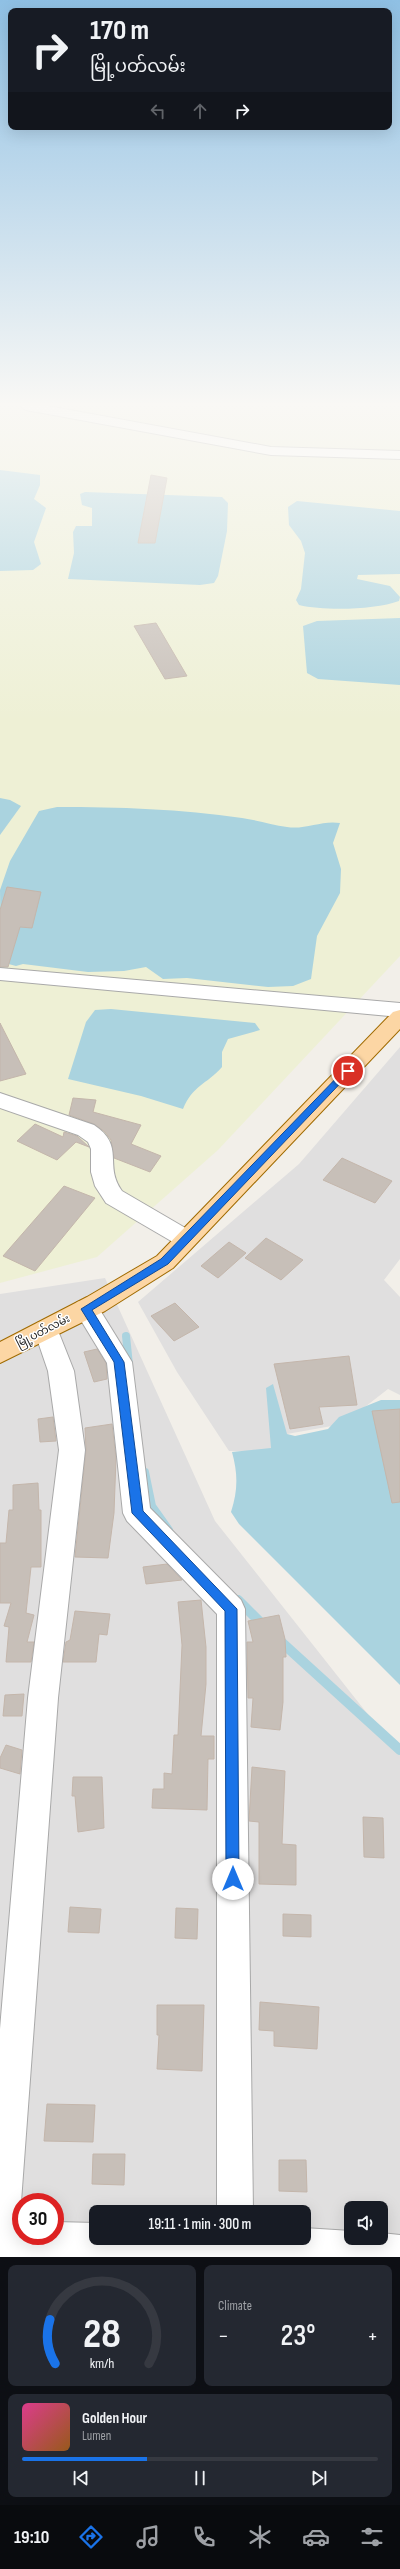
<!DOCTYPE html>
<html lang="en">
<head>
<meta charset="utf-8">
<style>
	:root { --surface:#171b24; --page:#242831; --text:#f1f3f6; --muted:#9ea1a6; --line:#363941; --accent:#1a73e8 }
	body { margin:0; font-family:"Sofia Sans Condensed","Noto Sans Myanmar",sans-serif; background:var(--page); color:var(--text); height:100vh; display:flex; flex-direction:column; font-size:15px; white-space:nowrap }
	* { box-sizing:border-box; margin:0 }
	p { font-size:13px; color:var(--muted) }
	.icon { flex:none; width:22px; height:22px; fill:none; stroke:currentColor; stroke-width:2; stroke-linecap:round; stroke-linejoin:round }
	.map { position:relative; height:2257px; overflow:hidden }
	.details { display:flex; flex-direction:column; gap:8px; padding:8px; background:#0d0f14; flex:1 }
	.details>* { flex:none }
	.top-card { position:absolute; left:8px; top:8px; width:384px; height:122px; border-radius:8px; box-shadow:0 4px 16px #0002; background:#171b24; color:var(--text); overflow:hidden }
	.buttons { position:absolute; left:344px; top:2201px; display:grid; gap:8px }
	.buttons a { display:grid; place-items:center; width:44px; height:44px; border-radius:8px; background:var(--surface); box-shadow:0 4px 16px #0002; font-size:20px }
	.speed { position:absolute; left:12px; top:2193px; display:flex; gap:8px; font-size:20px; font-weight:700; text-align:center }
	.speed>* { display:grid; place-content:center; width:52px; height:52px; border-radius:50%; background:var(--surface); box-shadow:0 4px 16px #0002; line-height:1 }
	.speed .limit { border:6px solid #d22; background:#fff; color:#111 }
	.pin { position:absolute; display:grid; place-items:center; width:34px; height:34px; color:#fff; margin:-17px; border:2px solid #fff; border-radius:50%; box-shadow:0 1px 4px #0007 }
	.me { position:absolute; width:44px; margin:-22px; rotate:0deg; stroke-linejoin:round; filter:drop-shadow(0 0 3px #0008) }
	.turn { display:flex; align-items:center; gap:14px; height:84px; padding:0 16px; font-size:18px }
	.turn .icon { width:52px; height:52px; stroke-width:2.5 }
	.turn b { display:block; font-size:28px; line-height:34px }
	.lanes { display:flex; align-items:center; height:38px; padding:0 16px; background:#0003; justify-content:center; gap:20px; direction:ltr }
	.lanes .off { opacity:.35 }
	.big { font-size:30px; font-weight:600; line-height:1.1 }
	.details .card { flex:1; display:flex; flex-direction:column; justify-content:center; gap:6px; min-width:0; padding:0 14px; border-radius:8px; background:var(--page) }
	.details .dial { align-items:center; gap:0 }
	.dial svg { height:104px; overflow:visible; fill:none; stroke:var(--line); stroke-width:7; stroke-linecap:round; text-anchor:middle }
	.dial text { fill:var(--text); stroke:none }
	.song { display:flex; align-items:center; gap:12px }
	.cover { width:48px; height:48px; border-radius:6px; background:linear-gradient(135deg,hsl(330 70% 55%),hsl(30 70% 35%)) }
	.played { height:4px; border-radius:2px; background:linear-gradient(90deg,var(--accent) 35%,var(--line) 35%) }
	.keys { display:flex; justify-content:space-around; direction:ltr }
	.heat { display:flex; justify-content:space-between; align-items:center; font-size:22px; direction:ltr }
	.details .tiles { flex:1; display:grid; gap:8px; grid-template-columns:1fr 1fr }
	.card:last-child { grid-column:span 2 }
	.trip { position:absolute; left:89px; top:2205px; width:222px; height:40px; border-radius:8px; background:var(--surface); box-shadow:0 4px 16px #0002; font-weight:600; line-height:40px; text-align:center }
	.tab-bar { display:flex; height:64px; justify-content:space-around; align-items:center; background:#090b0e; color:var(--muted) }
	.tab-bar .icon { width:28px; height:28px }
	.tab-bar .current { color:var(--accent) }
	.tab-bar b { font-size:18px; color:var(--text) }
	.map>svg:first-child { display:block }
	.residential { fill:#e0dfdf; fill-rule:evenodd }
	.farmland { fill:#eef0d5 }
	.water { fill:#aad3df }
	.lines { fill:none; stroke-linecap:round; stroke-linejoin:round }
	.stream-far1 { stroke:#aad3df; stroke-width:8 }
	.stream { stroke:#aad3df; stroke-width:10 }
	.building { fill:#c7bfb8; stroke:#c4b6ab }
	.minor-casing { stroke:#a9a9a9; stroke-width:2 }
	.major-casing { stroke:#a06b00; stroke-width:2 }
	.minor { fill:#fff; fill-rule:evenodd }
	.major { fill:#fcd6a4; fill-rule:evenodd }
	.route { fill:#1a73e8; stroke:#114b97 }
	.labels { text-anchor:middle; dominant-baseline:central; stroke-width:3; stroke-linejoin:round; paint-order:stroke }
	.street-label { font-size:11px; fill:#222; stroke:#fff }
</style>
</head>
<body>
<div class="map">
<svg width="400" height="2257" viewBox="0 0 400 2257">
	<rect width="100%" height="100%" fill="#f2efe9"/>
	<g class="residential">
		<path d="M400,1047V1259L384,1280L400,1297V1395L388,1389L343,1424L287,1434L273,1451H229L177,1372L138,1302L299,1164Z"/>
		<path d="M105,1278L215,1521L400,1755V2257H0V1294ZM21,2202H55V2236H21ZM351,2208H381V2238H351ZM96,2212H304V2238H96Z"/>
	</g>
	<path class="farmland" d="M0,406H400V956L218,1150L97,1257L0,1283Z"/>
	<g class="water">
		<path d="M0,470L40,475V485L34,499L46,508L34,542L41,564L33,570L0,571Z"/>
		<path d="M85,492L222,497L228,503L227,531L218,576L214,583L200,585L68,579L74,553L73,532L76,526H92V508L82,505L80,494Z"/>
		<path d="M297,501L400,511V574L358,575L357,579L390,586L400,597L399,601C375,610 324,611 299,605L296,600L301,589L305,553L301,541L289,525L288,507Z"/>
		<path d="M400,618V685L318,679L307,673L303,626L317,621Z"/>
		<path d="M0,798L10,800L21,806L0,835Z"/>
		<path d="M57,807C119,807 181,809 242,818C257,820 272,825 287,827C305,830 322,820 340,823L333,843L341,869L340,893L317,936L311,979L293,986L268,987L187,978L163,979L146,967L124,971L88,972L23,964L16,966L1,962L0,890L10,861L39,811Z"/>
		<path d="M111,1009L255,1023L260,1030L228,1039L222,1052V1067C206,1085 193,1085 183,1109L141,1096L68,1079L86,1022L95,1010Z"/>
		<path d="M273,1384L287,1434L295,1436L328,1429L339,1417L381,1400H400V1685L239,1524L231,1512C238,1490 238,1474 232,1452L271,1448L266,1388Z"/>
	</g>
	<g class="lines">
		<g class="stream-far1">
			<path d="M126,1336L129,1365"/>
			<path d="M145,1472L152,1506L169,1530"/>
		</g>
		<g class="stream">
			<path d="M238,1600L263,1625"/>
			<path d="M278,1639L400,1750"/>
		</g>
	</g>
	<g class="building">
		<path d="M151,475L167,478L155,543H138Z"/>
		<path d="M156,623L187,676L165,679L134,626Z"/>
		<path d="M7,887L41,892L32,928L20,927L8,967H0V910Z"/>
		<path d="M0,1023L26,1074L0,1081Z"/>
		<path d="M73,1098L96,1100L93,1112L141,1125L131,1144L161,1156L150,1172L114,1158L111,1140L105,1132L94,1124L69,1115Z"/>
		<path d="M35,1124L63,1137L64,1132L77,1136L89,1147L76,1142L57,1160L17,1141Z"/>
		<path d="M342,1158L392,1181L375,1203L323,1180Z"/>
		<path d="M64,1186L95,1198L35,1271L3,1256Z"/>
		<path d="M266,1238L303,1260L281,1280L245,1258Z"/>
		<path d="M229,1242L246,1253L218,1278L201,1266Z"/>
		<path d="M175,1303L199,1327L174,1341L151,1316Z"/>
		<path d="M97,1349L106,1363L107,1379L94,1382L84,1352Z"/>
		<path d="M349,1356L357,1405L319,1407L323,1424L290,1429L274,1364Z"/>
		<path d="M400,1409V1502L392,1503L372,1411Z"/>
		<path d="M53,1417L56,1441L40,1442L38,1419Z"/>
		<path d="M112,1424L116,1458L114,1513L108,1558L75,1557L86,1450L85,1428Z"/>
		<path d="M38,1483L39,1510H41V1567H31L26,1613L34,1615L27,1642H34L31,1662H6L9,1627L4,1626L11,1603H0V1543H6L9,1510H13V1485Z"/>
		<path d="M167,1564L182,1580L146,1584L143,1567Z"/>
		<path d="M201,1600L206,1647V1684L201,1736H214V1759H208L207,1810L152,1808L153,1789H164V1773L172,1774L174,1735H178L182,1645L178,1602Z"/>
		<path d="M75,1611L110,1614L107,1635L99,1634L96,1662H63L66,1642L70,1640Z"/>
		<path d="M279,1615L285,1639L286,1657H283V1702L280,1730L251,1727L253,1698H248L247,1642H253L248,1621Z"/>
		<path d="M24,1694L22,1716H3L5,1695Z"/>
		<path d="M6,1745L22,1750L20,1774L0,1768V1758Z"/>
		<path d="M252,1767L285,1771L282,1844L296,1845V1885L259,1884V1822L249,1821Z"/>
		<path d="M73,1777H102L104,1828L78,1832L75,1796H72Z"/>
		<path d="M363,1817L383,1818L384,1858L364,1857Z"/>
		<path d="M70,1907L101,1909L99,1933L68,1932Z"/>
		<path d="M176,1908L198,1909L197,1939L175,1938Z"/>
		<path d="M283,1914L311,1915V1937L283,1936Z"/>
		<path d="M260,2002L319,2007L317,2049L274,2046V2031L259,2030Z"/>
		<path d="M157,2005H204L202,2071L157,2069L159,2035H157Z"/>
		<path d="M47,2104L95,2105L93,2142L44,2141Z"/>
		<path d="M93,2154H125L124,2185L92,2184Z"/>
		<path d="M279,2160H306L307,2192L279,2191Z"/>
	</g>
	<g class="lines">
		<g class="minor-casing">
			<g id="minor">
				<path d="M20,406H48L271,447L400,451V459L271,455L26,410Z"/>
				<path d="M0,968L400,1003V1017L0,980Z"/>
				<path d="M0,1093L94,1125C126,1146 103,1165 122,1191L194,1233L198,1239L194,1245L186,1248L178,1245L106,1203L95,1186L91,1172V1149L88,1142L78,1135L0,1108Z"/>
				<path d="M86,1300L95,1302L132,1362L150,1508L241,1600L245,1609L253,2212H217V1614L127,1521L123,1513L107,1363L74,1309L77,1302Z"/>
				<path d="M46,1320L55,1323L74,1371L85,1450L58,1698L21,2202V2236H55V2222L96,2223V2238H304V2228L351,2231V2238H381V2233L400,2235V2257H0V2029L28,1698L59,1450L48,1371L34,1330L37,1323Z"/>
			</g>
		</g>
		<g class="major-casing">
			<path id="major" d="M400,1010V1029L173,1268L105,1311L0,1363V1342L87,1297L157,1256L393,1012Z"/>
		</g>
		<use href="#minor" class="minor"/>
		<use href="#major" class="major"/>
	</g>
	<linearGradient id="sky" x2="0" y2="1"><stop stop-color="#8fc0e4"/><stop offset="0.56" stop-color="#f9f8f5"/><stop offset="1" stop-color="#f9f8f5" stop-opacity="0"/></linearGradient>
	<rect width="400" height="722" fill="url(#sky)"/>
	<path class="route" d="M345,1069L352,1071L168,1264L92,1310L124,1362L143,1511L237,1609L239,1879L237,1883L233,1885L228,1883L226,1879L225,1611L132,1513L114,1362L81,1309L161,1259Z"/>
	<g class="labels">
		<g class="street-label">
			<text transform="translate(43 1331) rotate(-27)">မြို့ပတ်လမ်း</text>
		</g>
	</g>
</svg>
<div class="buttons">
<a><svg class="icon" aria-label="sound" viewBox="0 0 24 24"><path d="M4 9h4l5-4v14l-5-4H4zM17 9q2 3 0 6"/></svg></a>
</div>
<div class="speed"><div class="limit">30</div></div>
<div class="pin" style="left:348px;top:1071px;background:#d93025"><svg class="icon" aria-label="arrive" viewBox="0 0 24 24"><path d="M6 21V4h12l-3 4 3 4H6"/></svg></div>
<svg class="me" style="left:233px;top:1879px" viewBox="-20 -20 40 40"><circle r="19" fill="#fff"/><path d="M0-13L10 11 0 6-10 11z" fill="#1a73e8"/></svg>
<div class="trip">19:11 · 1 min · 300 m</div>
<div class="top-card">
<div class="turn"><svg class="icon" aria-label="right" viewBox="0 0 24 24"><path d="M7 20v-9h11M14 6l5 5-5 5"/></svg><div><b>170 m</b>မြို့ပတ်လမ်း</div></div>
<div class="lanes"><svg class="icon off" aria-label="left" viewBox="0 0 24 24"><path d="M17 20v-9H6M10 6l-5 5 5 5"/></svg><svg class="icon off" aria-label="ahead" viewBox="0 0 24 24"><path d="M12 20V5M6 11l6-6 6 6"/></svg><svg class="icon" aria-label="right" viewBox="0 0 24 24"><path d="M7 20v-9h11M14 6l5 5-5 5"/></svg></div>
</div>
</div>
<section class="details">
<div class="tiles">
<div class="card dial"><svg viewBox="0 0 100 80">
<path d="M14 69A42 42 0 1 1 86 69"/>
<path d="M14 69A42 42 0 0 1 10 35" stroke="#1a73e8"/>
<text x="50" y="56" font-size="32" font-weight="700">28</text>
<text x="50" y="72" font-size="11">km/h</text>
</svg></div>
<div class="card"><p>Climate</p>
<div class="heat"><a>−</a><b class="big">23°</b><a>+</a></div>
</div>
<div class="card">
<div class="song"><i class="cover"></i><div><b>Golden Hour</b><p>Lumen</p></div></div>
<div class="played"></div>
<div class="keys"><svg class="icon" aria-label="previous" viewBox="0 0 24 24"><path d="M18 5L8 12l10 7zM5 5v14"/></svg><svg class="icon" aria-label="pause" viewBox="0 0 24 24"><path d="M8 5v14M16 5v14"/></svg><svg class="icon" aria-label="next" viewBox="0 0 24 24"><path d="M6 5l10 7-10 7zM19 5v14"/></svg></div>
</div>
</div>
</section>
<nav class="tab-bar">
<b>19:10</b>
<svg class="icon current" aria-label="directions" viewBox="0 0 24 24"><path d="M12 3l9 9-9 9-9-9zM9 14v-3h6M13 9l2 2-2 2"/></svg>
<svg class="icon" aria-label="music" viewBox="0 0 24 24"><path d="M9 18V5l10-2v13"/><circle cx="6" cy="18" r="3"/><circle cx="16" cy="16" r="3"/></svg>
<svg class="icon" aria-label="phone" viewBox="0 0 24 24"><path d="M5 4h4l2 5-3 2q2 4 5 5l2-3 5 2v4C11 20 4 13 5 4z"/></svg>
<svg class="icon" aria-label="climate" viewBox="0 0 24 24"><path d="M12 3v18M4 7l16 10M4 17L20 7"/></svg>
<svg class="icon" aria-label="car" viewBox="0 0 24 24"><path d="M5 17H2v-5l4-1 3-4h7l3 4 3 1v5h-3M9 17h6M6 11h13"/><circle cx="7" cy="17" r="2"/><circle cx="17" cy="17" r="2"/></svg>
<svg class="icon" aria-label="filters" viewBox="0 0 24 24"><path d="M4 7h16M4 17h16"/><circle cx="9" cy="7" r="2"/><circle cx="15" cy="17" r="2"/></svg>
</nav>
</body>
</html>
